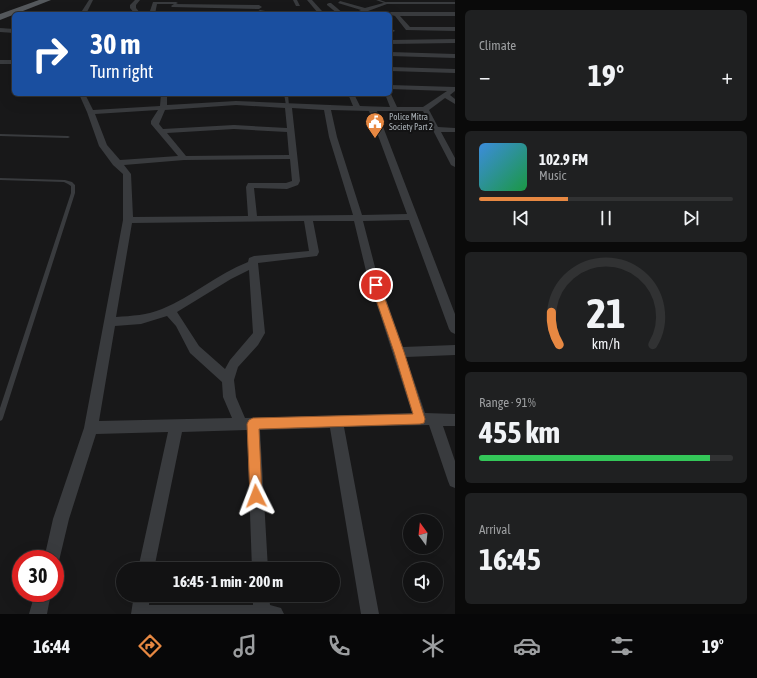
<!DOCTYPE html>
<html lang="en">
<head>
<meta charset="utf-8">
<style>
	:root { --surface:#121213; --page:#1f2021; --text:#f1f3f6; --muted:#9c9ea0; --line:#313233; --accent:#e78842 }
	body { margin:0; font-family:"Asap Condensed",sans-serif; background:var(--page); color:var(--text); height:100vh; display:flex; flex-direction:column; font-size:15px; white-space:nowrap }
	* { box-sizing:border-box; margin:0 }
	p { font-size:13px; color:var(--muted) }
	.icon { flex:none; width:22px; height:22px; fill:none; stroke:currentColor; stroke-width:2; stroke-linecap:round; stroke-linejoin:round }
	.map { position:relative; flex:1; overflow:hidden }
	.drawer { display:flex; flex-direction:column; gap:10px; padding:10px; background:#0a0a0a; width:302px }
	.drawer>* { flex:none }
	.hud { position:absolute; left:12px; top:12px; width:380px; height:84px; border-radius:6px; box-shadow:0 4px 16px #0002,0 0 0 1px var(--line); background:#1a4fa0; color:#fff; overflow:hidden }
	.needle { width:26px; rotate:345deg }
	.tools { position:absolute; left:403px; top:514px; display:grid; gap:8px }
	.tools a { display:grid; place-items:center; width:40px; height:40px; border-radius:50%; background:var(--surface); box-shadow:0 4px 16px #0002,0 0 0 1px var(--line); font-size:20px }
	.speed { position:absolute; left:12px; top:550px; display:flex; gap:8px; font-size:20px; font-weight:700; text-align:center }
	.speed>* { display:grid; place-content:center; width:52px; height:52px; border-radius:50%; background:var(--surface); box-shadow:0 4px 16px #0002,0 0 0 1px var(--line); line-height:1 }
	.speed .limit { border:6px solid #d22; background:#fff; color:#111 }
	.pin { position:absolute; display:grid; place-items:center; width:34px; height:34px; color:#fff; margin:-17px; border:2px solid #fff; border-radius:50%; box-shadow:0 1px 4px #0007 }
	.me { position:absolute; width:44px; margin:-22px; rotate:357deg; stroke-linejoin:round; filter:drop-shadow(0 0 3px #0008) }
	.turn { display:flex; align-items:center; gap:14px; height:84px; padding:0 12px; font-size:18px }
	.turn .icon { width:52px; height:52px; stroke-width:2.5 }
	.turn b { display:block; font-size:28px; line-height:34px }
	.big { font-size:30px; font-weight:700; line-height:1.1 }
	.drawer .widget { flex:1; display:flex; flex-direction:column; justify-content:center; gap:6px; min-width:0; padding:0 14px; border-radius:6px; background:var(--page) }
	.drawer .dial { align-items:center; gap:0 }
	.dial svg { height:104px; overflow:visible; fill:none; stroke:var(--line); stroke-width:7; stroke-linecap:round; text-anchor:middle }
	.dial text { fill:var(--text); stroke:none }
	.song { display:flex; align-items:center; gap:12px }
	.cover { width:48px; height:48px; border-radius:6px; background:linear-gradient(135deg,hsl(210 70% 55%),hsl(140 70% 35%)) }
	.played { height:4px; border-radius:2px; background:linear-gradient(90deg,var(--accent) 35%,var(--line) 35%) }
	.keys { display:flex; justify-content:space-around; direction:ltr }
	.heat { display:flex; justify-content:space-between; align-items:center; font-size:22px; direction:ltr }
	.charge { height:6px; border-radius:3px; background:linear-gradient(90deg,#34c759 91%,var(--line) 0) }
	.trip { position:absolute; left:116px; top:562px; width:224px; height:40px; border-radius:20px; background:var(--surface); box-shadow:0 4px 16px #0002,0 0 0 1px var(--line); font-weight:700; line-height:40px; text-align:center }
	.tabs { display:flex; height:64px; justify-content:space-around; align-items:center; background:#070708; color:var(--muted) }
	.tabs .icon { width:28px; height:28px }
	.tabs .current { color:var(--accent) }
	.tabs b { font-size:18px; color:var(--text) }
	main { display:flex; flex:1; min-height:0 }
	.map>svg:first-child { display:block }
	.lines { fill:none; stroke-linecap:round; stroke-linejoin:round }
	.service { fill:#393b3e; fill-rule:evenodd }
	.minor { fill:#393b3e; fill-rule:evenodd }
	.primary { fill:#55595d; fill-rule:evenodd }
	.route { fill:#e78842; stroke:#96582b }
	.labels { text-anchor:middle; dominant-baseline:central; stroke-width:4; stroke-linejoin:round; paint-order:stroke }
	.far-poi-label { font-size:9px; fill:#abb2b8; stroke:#131314; text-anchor:start }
</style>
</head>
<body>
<main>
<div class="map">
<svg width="455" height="614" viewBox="0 0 455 614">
	<rect width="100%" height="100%" fill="#181819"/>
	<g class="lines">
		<g class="service">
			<path d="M376,0H380L388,3L387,4Z"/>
			<path d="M284,94H288L289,106L286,105Z"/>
			<path d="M0,134L68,136L70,137L68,138L0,136Z"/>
			<path d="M0,178L65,180L72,182L75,185V193L3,418L2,420L0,421V408L71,193V186L68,184L64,182L0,180Z"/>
		</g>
		<g class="minor">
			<path d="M89,0H93L86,14H80Z"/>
			<path d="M135,0H140L136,5V8L141,14H135L130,8V5Z"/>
			<path d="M293,0H297L300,6H296Z"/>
			<path d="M307,0H312L322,11V13H318Z"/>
			<path d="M340,1L365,8L387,2H455V4H387L360,14H352L361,10L338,3Z"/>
			<path d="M153,2H176L178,3L176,4H157L155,14H149Z"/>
			<path d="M329,3H331L344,14H338L327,5V4Z"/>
			<path d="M174,4L259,5L262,7L259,9L172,7L171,6Z"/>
			<path d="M260,10L281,14L258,13L257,12Z"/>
			<path d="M213,11L215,14H187L190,12Z"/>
			<path d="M455,12V16H400L410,27H455V31L406,30L395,16L388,14L391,12Z"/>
			<path d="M0,28L14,29V33L0,32Z"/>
			<path d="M390,29L394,30L395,31L390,33Z"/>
			<path d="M455,39V43L390,44V40Z"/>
			<path d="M390,52L455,54V58L390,56Z"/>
			<rect x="0" y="60" width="14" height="4"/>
			<path d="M390,67L455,69V73L390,71Z"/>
			<path d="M390,85L455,87V91L450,95L455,99V104L445,98L429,110L438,127L455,128V132H441L455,158V167L451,165L423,111H377L455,314V334L451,332L449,329L409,220L363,221L376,271L403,347L455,345V355L406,357L425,413L455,414V426H443L455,461V488L450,486L448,481L429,425L344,427L379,614H361L330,428L260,430L268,569H252L247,430L182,432L154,569H138L168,432L96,434L69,519L58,565L55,566V559H44L53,519L84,428L123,220V174L113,165L99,146L87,112L79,94H85L93,110L160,106L161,94H167V105L236,101L353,106L348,94H354L360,106L390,107L385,94H390V92L397,107H423L447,91L390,89ZM236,105L285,108L287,128L234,125L163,129L159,124L165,110ZM292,108L324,110L329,137L353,215L257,216L254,188L287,189L298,185L300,181ZM158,110L151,121V124L178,156L120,160L107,145L95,114ZM331,110L369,111L407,214L362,215L337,137ZM234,129L287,132L289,155L186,156L167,133ZM290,159L292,181L286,183H248L246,187L248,216L133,217L131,174L124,165L184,160ZM304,221L309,251L254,256L249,258L248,262C217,274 192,297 162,309C147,315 132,316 116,317L132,223ZM313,221H354L366,271L412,413L245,418L236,397L234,380L238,367L258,345L265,333L258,263L317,256L319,252ZM249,270L253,333L230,360L225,369L199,346L177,312L231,279ZM167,316L176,326L190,353L222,382L223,397L232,418L99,421L115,326L141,324Z"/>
			<path d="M35,593H51L47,614H29Z"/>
			<path d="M134,595H150L149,605H253V595H269L270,605L281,608L284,614H131Z"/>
		</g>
		<path class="primary" d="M39,0H51L0,20V14Z"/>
	</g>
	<path class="route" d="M376,281L380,285L404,352L425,419L424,423L420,424L259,429L262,496L261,501L256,502L252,501L250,496L247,424L249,420L253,418L413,414L394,352L371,285Z"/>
	<defs>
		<g id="civic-pin" transform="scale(1)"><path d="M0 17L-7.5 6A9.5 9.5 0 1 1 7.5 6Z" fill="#e78842" stroke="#131314"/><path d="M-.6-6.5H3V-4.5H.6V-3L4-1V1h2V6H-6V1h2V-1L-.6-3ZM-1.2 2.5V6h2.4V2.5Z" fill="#fff"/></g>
	</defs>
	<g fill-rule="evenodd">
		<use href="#civic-pin" x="375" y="122"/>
	</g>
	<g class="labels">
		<g class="far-poi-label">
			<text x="389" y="117">Police Mitra<tspan x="389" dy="10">Society Part 2</tspan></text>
		</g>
	</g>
</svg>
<div class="tools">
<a><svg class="needle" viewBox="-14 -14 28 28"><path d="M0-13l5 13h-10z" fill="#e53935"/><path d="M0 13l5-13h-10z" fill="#9c9ea0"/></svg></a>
<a><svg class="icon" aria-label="sound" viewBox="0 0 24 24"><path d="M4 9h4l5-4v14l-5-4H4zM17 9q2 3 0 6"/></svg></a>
</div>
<div class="speed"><div class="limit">30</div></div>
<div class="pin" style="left:376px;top:285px;background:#d93025"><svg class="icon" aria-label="arrive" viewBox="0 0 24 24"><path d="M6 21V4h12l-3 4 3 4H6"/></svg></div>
<svg class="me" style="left:256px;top:496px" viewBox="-20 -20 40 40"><path d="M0-17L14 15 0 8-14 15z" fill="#e78842" stroke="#fff" stroke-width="4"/></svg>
<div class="trip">16:45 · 1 min · 200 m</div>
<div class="hud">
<div class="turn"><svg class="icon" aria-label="right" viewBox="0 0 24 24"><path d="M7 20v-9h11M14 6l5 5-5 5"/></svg><div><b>30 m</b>Turn right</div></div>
</div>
</div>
<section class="drawer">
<div class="widget"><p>Climate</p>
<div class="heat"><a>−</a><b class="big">19°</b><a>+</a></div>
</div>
<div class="widget">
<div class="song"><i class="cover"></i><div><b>102.9 FM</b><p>Music</p></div></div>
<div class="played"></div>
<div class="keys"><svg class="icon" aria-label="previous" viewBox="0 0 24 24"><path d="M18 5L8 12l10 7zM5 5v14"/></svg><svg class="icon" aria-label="pause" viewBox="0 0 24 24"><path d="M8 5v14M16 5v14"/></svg><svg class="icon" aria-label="next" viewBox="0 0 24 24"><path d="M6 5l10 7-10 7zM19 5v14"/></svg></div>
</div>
<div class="widget dial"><svg viewBox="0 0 100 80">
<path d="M14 69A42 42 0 1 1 86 69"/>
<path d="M14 69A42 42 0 0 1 8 44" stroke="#e78842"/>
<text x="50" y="56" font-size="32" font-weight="700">21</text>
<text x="50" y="72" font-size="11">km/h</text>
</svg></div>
<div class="widget"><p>Range · 91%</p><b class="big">455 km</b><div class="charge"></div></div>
<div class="widget"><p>Arrival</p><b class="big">16:45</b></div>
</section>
</main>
<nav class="tabs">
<b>16:44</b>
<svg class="icon current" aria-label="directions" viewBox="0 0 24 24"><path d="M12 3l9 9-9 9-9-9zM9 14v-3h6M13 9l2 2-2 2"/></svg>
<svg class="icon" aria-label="music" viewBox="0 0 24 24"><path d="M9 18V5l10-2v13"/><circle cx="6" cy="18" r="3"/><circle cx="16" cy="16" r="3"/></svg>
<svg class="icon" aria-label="phone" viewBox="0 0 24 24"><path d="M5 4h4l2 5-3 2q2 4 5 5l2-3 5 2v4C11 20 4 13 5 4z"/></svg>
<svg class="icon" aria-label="climate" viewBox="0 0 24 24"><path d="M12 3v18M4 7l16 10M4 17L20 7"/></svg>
<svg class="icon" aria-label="car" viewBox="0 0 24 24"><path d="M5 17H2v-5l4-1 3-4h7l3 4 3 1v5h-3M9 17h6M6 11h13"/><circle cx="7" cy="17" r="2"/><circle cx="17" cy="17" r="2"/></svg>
<svg class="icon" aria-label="filters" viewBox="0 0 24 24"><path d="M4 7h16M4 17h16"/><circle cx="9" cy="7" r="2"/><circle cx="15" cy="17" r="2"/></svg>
<b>19°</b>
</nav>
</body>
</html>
